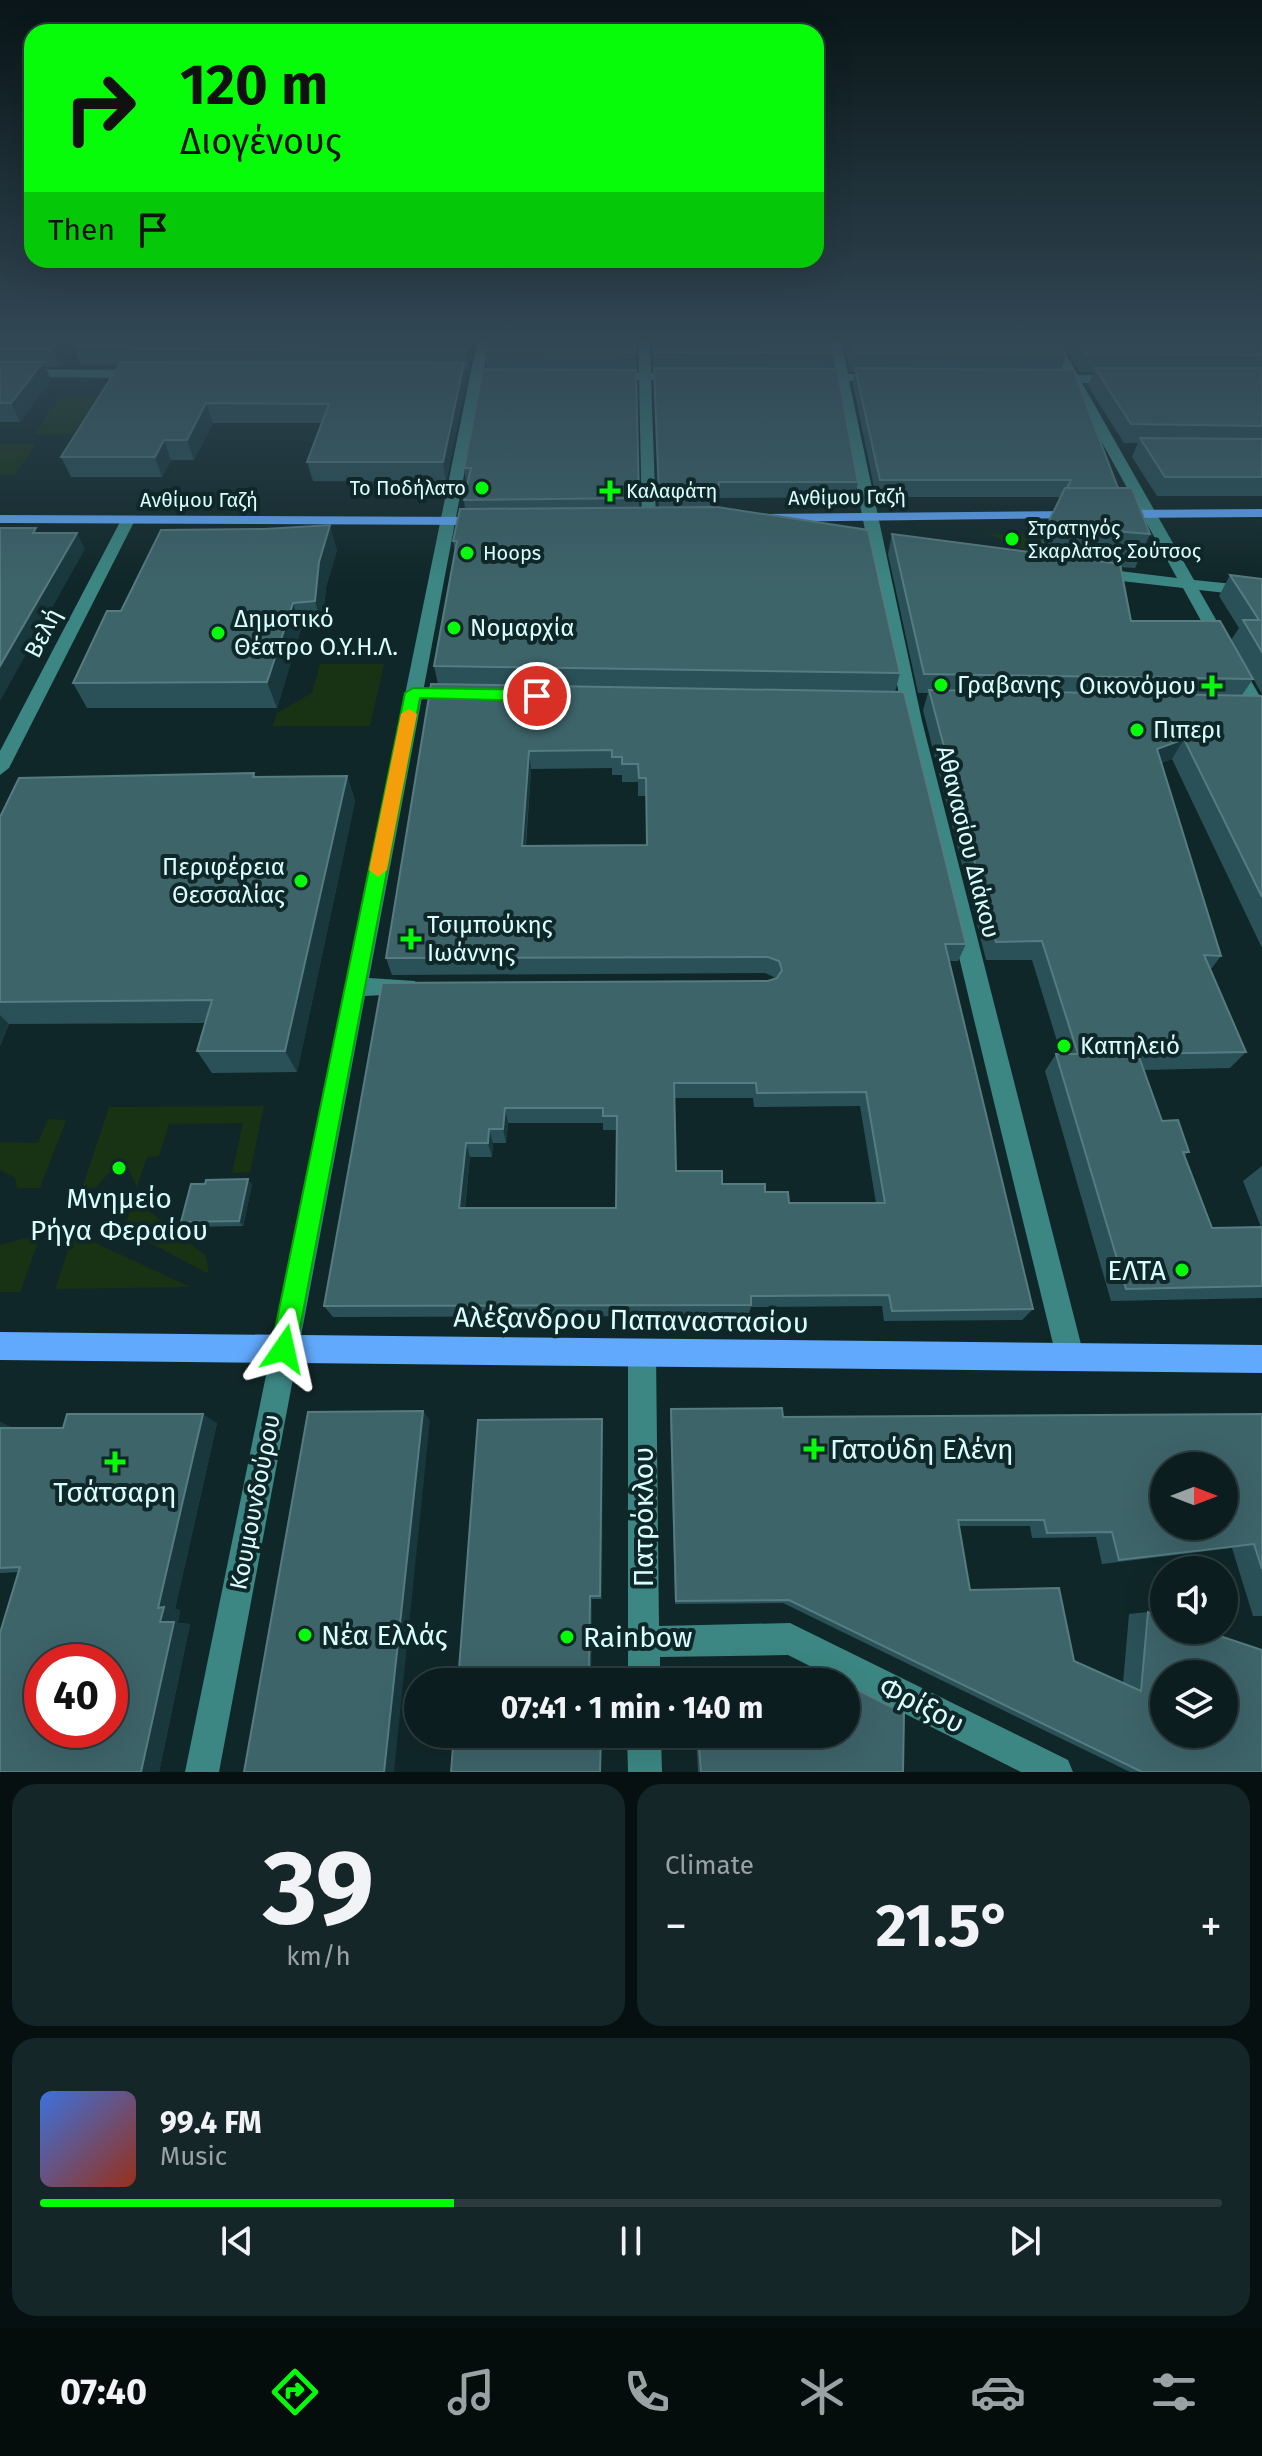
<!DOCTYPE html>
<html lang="en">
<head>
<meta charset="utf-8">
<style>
	:root { --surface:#0c1d1f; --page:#152628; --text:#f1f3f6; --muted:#9aa2a4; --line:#2c3b3d; --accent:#07fc0a }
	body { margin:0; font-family:"Fira Sans",sans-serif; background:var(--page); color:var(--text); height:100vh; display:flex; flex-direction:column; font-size:30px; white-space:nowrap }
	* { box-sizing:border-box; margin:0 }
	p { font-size:26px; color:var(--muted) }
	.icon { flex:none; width:44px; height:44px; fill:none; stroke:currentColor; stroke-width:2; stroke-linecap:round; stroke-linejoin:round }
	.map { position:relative; height:1772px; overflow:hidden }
	.panel { display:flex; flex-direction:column; gap:12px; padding:12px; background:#071011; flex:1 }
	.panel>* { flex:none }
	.guide { position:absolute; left:24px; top:24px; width:800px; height:244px; border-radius:24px; box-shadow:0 8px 32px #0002,0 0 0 2px var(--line); background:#07fc0a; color:#111; overflow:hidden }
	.needle { width:52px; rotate:90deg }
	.buttons { position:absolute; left:1150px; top:1452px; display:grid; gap:16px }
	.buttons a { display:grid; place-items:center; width:88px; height:88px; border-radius:50%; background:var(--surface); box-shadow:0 8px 32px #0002,0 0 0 2px var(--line); font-size:40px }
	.speed { position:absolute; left:24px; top:1644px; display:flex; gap:16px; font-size:40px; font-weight:700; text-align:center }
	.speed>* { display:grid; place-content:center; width:104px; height:104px; border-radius:50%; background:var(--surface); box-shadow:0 8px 32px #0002,0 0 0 2px var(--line); line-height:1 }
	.speed .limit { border:12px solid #d22; background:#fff; color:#111 }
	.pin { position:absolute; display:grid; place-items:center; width:68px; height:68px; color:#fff; margin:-34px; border:4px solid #fff; border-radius:50%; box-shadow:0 2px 8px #0007 }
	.me { position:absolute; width:88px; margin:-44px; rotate:11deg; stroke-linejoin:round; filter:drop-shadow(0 0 6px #0008) }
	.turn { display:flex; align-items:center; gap:28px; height:168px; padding:0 24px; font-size:36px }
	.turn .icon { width:104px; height:104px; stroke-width:2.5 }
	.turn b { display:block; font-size:56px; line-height:68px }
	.then { display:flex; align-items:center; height:76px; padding:0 24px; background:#0003; gap:16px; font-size:30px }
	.big { font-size:60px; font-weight:700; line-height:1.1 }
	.panel .card { flex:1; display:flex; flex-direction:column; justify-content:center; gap:12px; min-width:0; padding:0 28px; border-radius:24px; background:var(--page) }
	.panel .dial { align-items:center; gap:0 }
	.dial b { font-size:104px; line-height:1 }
	.song { display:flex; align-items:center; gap:24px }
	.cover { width:96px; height:96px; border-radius:12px; background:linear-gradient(135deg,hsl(220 70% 55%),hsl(10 70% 35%)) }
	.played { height:8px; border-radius:4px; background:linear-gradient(90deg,var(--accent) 35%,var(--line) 35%) }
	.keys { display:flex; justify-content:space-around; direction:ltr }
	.heat { display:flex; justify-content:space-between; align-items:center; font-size:44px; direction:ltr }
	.panel .tiles { flex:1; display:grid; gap:12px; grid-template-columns:1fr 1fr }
	.card:last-child { grid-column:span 2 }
	.trip { position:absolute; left:404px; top:1668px; width:456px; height:80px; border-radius:40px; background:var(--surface); box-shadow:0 8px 32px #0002,0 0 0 2px var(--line); font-weight:700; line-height:80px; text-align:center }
	.dock { display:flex; height:128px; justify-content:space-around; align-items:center; background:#050c0c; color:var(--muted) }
	.dock .icon { width:56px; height:56px }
	.dock .on { color:var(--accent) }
	.dock b { font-size:36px; color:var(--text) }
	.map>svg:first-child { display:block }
	.green { fill:#173313 }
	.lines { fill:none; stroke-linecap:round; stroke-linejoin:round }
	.minor { fill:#3c8783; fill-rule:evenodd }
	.major { fill:#61a9fd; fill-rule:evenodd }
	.wall { fill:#2a5157; fill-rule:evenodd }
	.shaded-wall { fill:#18383d }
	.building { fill:#3d6469; stroke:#557c80; stroke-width:2; fill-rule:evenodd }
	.route { fill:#07fc0a; stroke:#05a406; stroke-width:2 }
	.slow { fill:#f59e0b }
	.poi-dot { fill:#07fc0a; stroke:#102729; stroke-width:3 }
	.labels { text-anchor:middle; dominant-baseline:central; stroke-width:8; stroke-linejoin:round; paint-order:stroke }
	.far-poi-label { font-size:20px; fill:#d9feff; stroke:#102729; text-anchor:start }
	.far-street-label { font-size:20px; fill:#d9feff; stroke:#102729 }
	.poi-label { font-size:24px; fill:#d9feff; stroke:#102729; text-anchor:start }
	.street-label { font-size:24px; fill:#d9feff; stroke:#102729 }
	.near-poi-label { font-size:28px; fill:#d9feff; stroke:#102729; text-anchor:start }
	.near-street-label { font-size:28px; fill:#d9feff; stroke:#102729 }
</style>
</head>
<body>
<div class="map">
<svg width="1262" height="1772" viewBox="0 0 1262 1772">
	<rect width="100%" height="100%" fill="#102729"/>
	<g class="green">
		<path d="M61,397H97L72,434H34Z"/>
		<path d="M0,444H36L14,475H0Z"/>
		<path d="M1047,533L1037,555L988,534Z"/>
		<path d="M320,664H384L370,726H273L277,713L312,693Z"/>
		<path d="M264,1106L250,1172L232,1173L243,1123L169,1124L159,1156L147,1157L137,1187L127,1166H115L95,1188H82L109,1107Z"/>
		<path d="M48,1119L66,1120L40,1188H17L15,1178L0,1170V1142L38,1143Z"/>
		<path d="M130,1210L149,1211L206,1256L209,1274L124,1229Z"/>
		<path d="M74,1233L190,1287L55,1289Z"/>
		<path d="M41,1234L20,1292H0V1245Z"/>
	</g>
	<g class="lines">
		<g class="minor">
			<path d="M478,337H490L369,978L415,981L418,987L415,993L365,996L219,1772H185Z"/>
			<path d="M638,337H650L651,373H680L686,377L680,381L651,380L656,519L649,523L642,519L639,380H612L606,376L612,372L639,373Z"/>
			<path d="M829,337H841L848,374H880L886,378L880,382L849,381L922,721L1084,1356L1080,1366L1070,1370L1060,1366L1056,1356C977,1032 895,709 837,381H812L806,377L812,373L836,374Z"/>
			<path d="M1044,337H1056L1078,375H1116L1122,379L1116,383H1082L1194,580L1262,587V597L1199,590L1262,700V721L1253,715L1183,588L1095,578L1087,573L1095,568L1177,578L1069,383H1052L1046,379L1065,375Z"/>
			<path d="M0,369L140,370L146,374L140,378L0,377Z"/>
			<path d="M128,516L135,520L9,768L0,775V751L121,520Z"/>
			<path d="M642,1339L652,1343L656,1353L659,1626L790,1623L1068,1760L1073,1772H1021L788,1655L660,1657V1682H628V1353L632,1343Z"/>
			<path d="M627,1734H661L662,1772H628Z"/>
		</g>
		<g class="major">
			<path d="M1262,509V517L1118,518L1111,514L1118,510Z"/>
			<path d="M1078,511L1085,515L1083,518L758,522L751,518L758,514Z"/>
			<path d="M0,515L482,517L489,521L482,525L0,523Z"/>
			<path d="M0,1332L1262,1345V1373L0,1360Z"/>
		</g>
	</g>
	<g class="wall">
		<path d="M0,337H476L469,369H465L466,382L446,482L313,481L307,462L322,423H213L194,460H171L162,477H71L61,457L119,365H81L74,348L60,367H45L51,380L20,422H0Z"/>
		<path d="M636,337L639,508H659L654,370L650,337H832L835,353L833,369L858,482L855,497L717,498V507L900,673L895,692L966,944L958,961H949L1033,1309L1022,1320L884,1321L882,1306L751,1307L748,1316L333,1317L324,1306L382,983L768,981L776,978L765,973L392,975L386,958L438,684L434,666L455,553L453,541L465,509L464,500L467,482H466L464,468L487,369L485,351ZM612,768V775H622V782H638V796H646L647,845L526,846L531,769ZM674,1098H753L754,1107L860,1106L876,1203H789L676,1171ZM508,1123H603V1130H617L616,1208H465L470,1157H492L493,1143H506Z"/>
		<path d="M842,337H1057L1066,354L1061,370L1118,488L1150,534L1135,568L1120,567L1131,621L1253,679L1242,695L1262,696V948L1172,759L1161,763L1221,956L1211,969L1246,1052L1230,1068L1144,1070L1162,1121L1189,1152L1184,1156L1212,1228L1261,1227L1243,1181L1262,1166V1298L1111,1301L1045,1071L1056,1054H1061L1032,960H986L923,710L928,693H918L888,554L892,534L1037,553L1047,525L1061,497H876L853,384L855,371H850Z"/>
		<path d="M1058,337H1262V496H1157L1132,457L1138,443H1124L1088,386L1093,372H1080Z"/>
		<path d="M337,550L326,587L322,627L301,629L277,708H87L73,683Z"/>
		<path d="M1230,575L1262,579V694L1231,640L1239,628L1219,596Z"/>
		<path d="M254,773L256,777L347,776L355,801L297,1072L212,1073L197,1051L206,1023L9,1024L0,1046V817Z"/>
		<path d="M248,1179L252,1185L243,1226L186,1227L181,1222L205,1184Z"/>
		<path d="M671,1409L783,1417L1262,1414V1616H1253L1232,1548L1102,1564L1096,1537L1032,1538L1030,1526H959L970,1590L1074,1661L1123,1683L1129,1614L1148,1612L1262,1772H1130L783,1603L675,1604L670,1418Z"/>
		<path d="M602,1419V1599H592L591,1682H458Z"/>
		<path d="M0,1422L12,1428H63L217,1423L175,1609L180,1610L178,1623L190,1624L159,1772H0L19,1572L0,1573Z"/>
		<path d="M696,1734H846L903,1772H698Z"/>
	</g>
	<g class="shaded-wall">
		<path d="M62,337H83L74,347V348L60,367L52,349Z"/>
		<path d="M469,337H476L469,369L466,351Z"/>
		<path d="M43,362L51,380L20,422L11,403Z"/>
		<path d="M464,363L466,382L446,482L443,462Z"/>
		<path d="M206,403L213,423L194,460L187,440Z"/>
		<path d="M164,440L171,460L162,477L155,457Z"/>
		<path d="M330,525L337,550L326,587L322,627L315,601L319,562Z"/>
		<path d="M77,533L85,549L0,701V666Z"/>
		<path d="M293,603L301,629L277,708L267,682Z"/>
		<path d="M1184,739L1172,759L1146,769L1157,749Z"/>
		<path d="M529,751L531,769L524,863L522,846Z"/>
		<path d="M347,776L355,801L297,1072L285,1051Z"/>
		<path d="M0,1015L9,1024L0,1046Z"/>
		<path d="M505,1108L508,1123L506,1143L503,1129Z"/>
		<path d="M489,1129L493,1143L492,1157L488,1143Z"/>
		<path d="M466,1143L470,1157L463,1221L459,1208Z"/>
		<path d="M248,1179L252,1185L243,1226L239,1221Z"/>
		<path d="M423,1411L430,1420L394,1772H384Z"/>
		<path d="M203,1414L217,1423L175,1609L180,1610L178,1623L190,1624L159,1772H141L160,1622L158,1608Z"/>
		<path d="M602,1419L603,1427L602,1599L600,1596Z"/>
		<path d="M0,1422L12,1427L0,1432Z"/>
		<path d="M590,1596L592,1599L591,1682H589Z"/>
	</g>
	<g class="building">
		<path d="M0,337H62L52,349H0Z"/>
		<path d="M80,337H469L466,351L130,349L132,346L74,347Z"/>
		<path d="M488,337H636V352L485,351Z"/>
		<path d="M653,337H832L835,353L654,352Z"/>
		<path d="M849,337H1057L1066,354L854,353Z"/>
		<path d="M1075,337H1262V355L1086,354Z"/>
		<path d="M0,362H43L11,403H0Z"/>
		<path d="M121,362L464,363L443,462H307L329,404L206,403L187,440H164L155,457H61Z"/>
		<path d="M654,368L837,369L858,482H719L718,496H659Z"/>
		<path d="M855,368L1073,370L1118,488H1067L1071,480H880Z"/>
		<path d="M1095,368H1262V426L1131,424Z"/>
		<path d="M483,369L636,370L639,498L464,500L471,468H464Z"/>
		<path d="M1140,438L1262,439V477H1165Z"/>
		<path d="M1065,488H1132L1150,534L1047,525Z"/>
		<path d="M717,507L868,530L900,673L434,666L457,541H453L460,509Z"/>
		<path d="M330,525L319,562L315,601L293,603L267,682L73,683L107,611H121L161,530L264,529Z"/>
		<path d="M0,528H36L33,533H77L0,666Z"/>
		<path d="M892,534L1120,564L1131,621H1220L1253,679L924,674Z"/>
		<path d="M1230,575L1262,579V652L1243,620H1259Z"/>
		<path d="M431,684L904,692L966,944H945L1033,1309L892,1311L889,1295L751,1296V1305L324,1306L382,983L768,981L777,978L782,970L779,961L768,957L386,958ZM612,750V757H622V764H638L639,778H646L647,845L522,846L529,751ZM674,1083H756L757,1093L866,1092L885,1203H789L788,1192H765V1184H722V1171H676ZM505,1108H603V1116H617L616,1208H459L466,1143H488L489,1129H503Z"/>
		<path d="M929,690L1262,696V897L1184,739L1157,749L1221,956L1204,955L1246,1052L1138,1054L1162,1121L1178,1120L1189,1152H1183L1212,1228L1262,1227V1286L1126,1289L1056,1054H1078L1042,941L996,942Z"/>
		<path d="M254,773L253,777L347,776L285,1051H197L212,1000L0,1002V817L19,778Z"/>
		<path d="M248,1179L239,1221L181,1222L191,1184H205L206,1180Z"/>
		<path d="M782,1408L783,1417L1262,1414V1569L1254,1544L1119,1560L1112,1532L1047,1533L1044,1520H958L970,1590L1059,1588L1074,1661L1141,1691L1148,1612L1164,1617V1630H1202L1262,1650V1772H1142L789,1600L676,1601L671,1409ZM1164,1466H1224V1526H1164ZM1164,1674H1224V1734H1164Z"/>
		<path d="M423,1411L384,1772H244L308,1412Z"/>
		<path d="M67,1414H203L158,1608L164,1607L160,1622H174L141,1772H0V1633L20,1567L0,1568V1428H63ZM42,1662H110V1730H42Z"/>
		<path d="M602,1419L600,1596H590L589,1682H458L478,1420Z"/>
		<path d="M695,1680H838L842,1682H695Z"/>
		<path d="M846,1684L904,1713L903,1772H701L698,1734H846Z"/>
		<path d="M454,1734H601L600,1772H451Z"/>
	</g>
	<linearGradient id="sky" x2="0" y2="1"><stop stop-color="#091517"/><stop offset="0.58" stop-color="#314754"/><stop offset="1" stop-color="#314754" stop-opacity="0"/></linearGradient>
	<rect width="1262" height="585" fill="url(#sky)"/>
	<path class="route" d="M413,688L537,690L544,696L537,701L420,698L296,1349L292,1358L284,1362L275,1358L271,1349L405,693Z"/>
	<path class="slow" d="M409,709L417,714L387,870L378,877L369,870L401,714Z"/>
	<g class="poi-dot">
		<circle cx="482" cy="488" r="8"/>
		<path d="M606 479h8v8h8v8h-8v8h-8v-8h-8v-8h8z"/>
		<circle cx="1012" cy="539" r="8"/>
		<circle cx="467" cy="553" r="8"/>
		<circle cx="454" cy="628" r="8"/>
		<circle cx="218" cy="633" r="8"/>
		<circle cx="941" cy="685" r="8"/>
		<path d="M1208 674h8v8h8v8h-8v8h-8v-8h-8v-8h8z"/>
		<circle cx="1137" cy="730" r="8"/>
		<circle cx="301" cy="881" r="8"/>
		<path d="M407 927h8v8h8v8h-8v8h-8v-8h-8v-8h8z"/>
		<circle cx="1064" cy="1046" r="8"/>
		<circle cx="119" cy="1168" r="8"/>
		<circle cx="1182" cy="1270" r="8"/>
		<path d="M810 1437h8v8h8v8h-8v8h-8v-8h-8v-8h8z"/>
		<path d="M111 1450h8v8h8v8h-8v8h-8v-8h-8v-8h8z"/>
		<circle cx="305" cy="1635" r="8"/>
		<circle cx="567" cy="1637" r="8"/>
	</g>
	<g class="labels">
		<g class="far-poi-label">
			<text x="466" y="488" text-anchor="end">Το Ποδήλατο</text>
			<text x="626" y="491">Καλαφάτη</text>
			<text x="1028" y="528">Στρατηγός<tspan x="1028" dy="23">Σκαρλάτος Σούτσος</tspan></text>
			<text x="483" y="553">Hoops</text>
		</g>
		<g class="far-street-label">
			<text transform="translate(847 497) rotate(-1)">Ανθίμου Γαζή</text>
			<text x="199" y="500">Ανθίμου Γαζή</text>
		</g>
		<g class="poi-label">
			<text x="234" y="619">Δημοτικό<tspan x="234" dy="28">Θέατρο Ο.Υ.Η.Λ.</tspan></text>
			<text x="470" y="628">Νομαρχία</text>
			<text x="957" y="685">Γραβανης</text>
			<text x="1196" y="686" text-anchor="end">Οικονόμου</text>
			<text x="1153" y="730">Πιπερι</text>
			<text x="285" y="867" text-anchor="end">Περιφέρεια<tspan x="285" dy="28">Θεσσαλίας</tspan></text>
			<text x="427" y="925">Τσιμπούκης<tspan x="427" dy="28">Ιωάννης</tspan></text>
			<text x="1080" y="1046">Καπηλειό</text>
		</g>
		<g class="street-label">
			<text transform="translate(43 633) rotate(-63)">Βελή</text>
			<text transform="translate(968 842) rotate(76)">Αθανασίου Διάκου</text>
			<text transform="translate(255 1502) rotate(-79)">Κουμουνδούρου</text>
		</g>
		<g class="near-poi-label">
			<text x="119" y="1198" text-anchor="middle">Μνημείο<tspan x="119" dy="32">Ρήγα Φεραίου</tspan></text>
			<text x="1166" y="1270" text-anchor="end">ΕΛΤΑ</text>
			<text x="830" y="1449">Γατούδη Ελένη</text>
			<text x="115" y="1492" text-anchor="middle">Τσάτσαρη</text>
			<text x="321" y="1635">Νέα Ελλάς</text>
			<text x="583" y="1637">Rainbow</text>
		</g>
		<g class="near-street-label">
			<text transform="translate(631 1320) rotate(1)">Αλέξανδρου Παπαναστασίου</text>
			<text transform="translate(643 1517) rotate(-90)">Πατρόκλου</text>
			<text transform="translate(922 1705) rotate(27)">Φρίξου</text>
		</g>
	</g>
</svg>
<div class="buttons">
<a><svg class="needle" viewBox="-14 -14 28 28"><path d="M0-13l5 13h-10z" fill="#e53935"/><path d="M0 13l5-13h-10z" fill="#9aa2a4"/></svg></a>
<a><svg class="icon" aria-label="sound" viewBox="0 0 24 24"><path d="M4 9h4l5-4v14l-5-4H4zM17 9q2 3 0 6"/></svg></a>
<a><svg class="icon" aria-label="layers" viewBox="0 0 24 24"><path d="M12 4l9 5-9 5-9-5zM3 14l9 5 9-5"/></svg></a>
</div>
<div class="speed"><div class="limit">40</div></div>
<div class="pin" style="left:537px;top:696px;background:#d93025"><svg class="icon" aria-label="arrive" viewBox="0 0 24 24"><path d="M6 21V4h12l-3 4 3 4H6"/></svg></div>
<svg class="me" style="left:284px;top:1349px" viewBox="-20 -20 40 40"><path d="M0-17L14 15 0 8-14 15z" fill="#07fc0a" stroke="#fff" stroke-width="4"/></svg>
<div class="trip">07:41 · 1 min · 140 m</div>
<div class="guide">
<div class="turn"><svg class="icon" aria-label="right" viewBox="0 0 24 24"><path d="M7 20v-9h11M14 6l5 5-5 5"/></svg><div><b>120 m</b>Διογένους</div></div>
<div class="then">Then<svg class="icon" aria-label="arrive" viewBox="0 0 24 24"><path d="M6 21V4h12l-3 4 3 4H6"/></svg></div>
</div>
</div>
<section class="panel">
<div class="tiles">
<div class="card dial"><b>39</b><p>km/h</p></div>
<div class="card"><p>Climate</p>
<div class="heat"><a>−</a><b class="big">21.5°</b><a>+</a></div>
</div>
<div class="card">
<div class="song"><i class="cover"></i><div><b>99.4 FM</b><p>Music</p></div></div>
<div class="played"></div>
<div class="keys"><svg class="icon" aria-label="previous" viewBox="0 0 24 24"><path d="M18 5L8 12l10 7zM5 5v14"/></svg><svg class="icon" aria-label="pause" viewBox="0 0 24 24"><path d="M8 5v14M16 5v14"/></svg><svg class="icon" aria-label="next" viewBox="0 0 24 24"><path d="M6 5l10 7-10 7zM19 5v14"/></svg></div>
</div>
</div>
</section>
<nav class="dock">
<b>07:40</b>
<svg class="icon on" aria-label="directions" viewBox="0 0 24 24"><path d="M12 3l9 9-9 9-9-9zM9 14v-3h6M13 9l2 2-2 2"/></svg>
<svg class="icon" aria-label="music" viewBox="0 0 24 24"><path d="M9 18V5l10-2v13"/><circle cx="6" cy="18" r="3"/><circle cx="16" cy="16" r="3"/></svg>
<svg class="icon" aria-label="phone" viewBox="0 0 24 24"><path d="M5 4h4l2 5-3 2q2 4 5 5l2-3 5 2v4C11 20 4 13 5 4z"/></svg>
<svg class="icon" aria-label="climate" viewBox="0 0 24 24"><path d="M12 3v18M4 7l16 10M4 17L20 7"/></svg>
<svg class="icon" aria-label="car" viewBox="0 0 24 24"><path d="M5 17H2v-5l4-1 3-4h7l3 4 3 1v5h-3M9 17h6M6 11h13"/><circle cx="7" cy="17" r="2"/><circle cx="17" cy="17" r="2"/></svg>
<svg class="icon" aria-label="filters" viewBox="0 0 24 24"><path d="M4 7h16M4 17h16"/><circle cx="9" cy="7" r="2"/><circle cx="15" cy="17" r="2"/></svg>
</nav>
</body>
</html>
